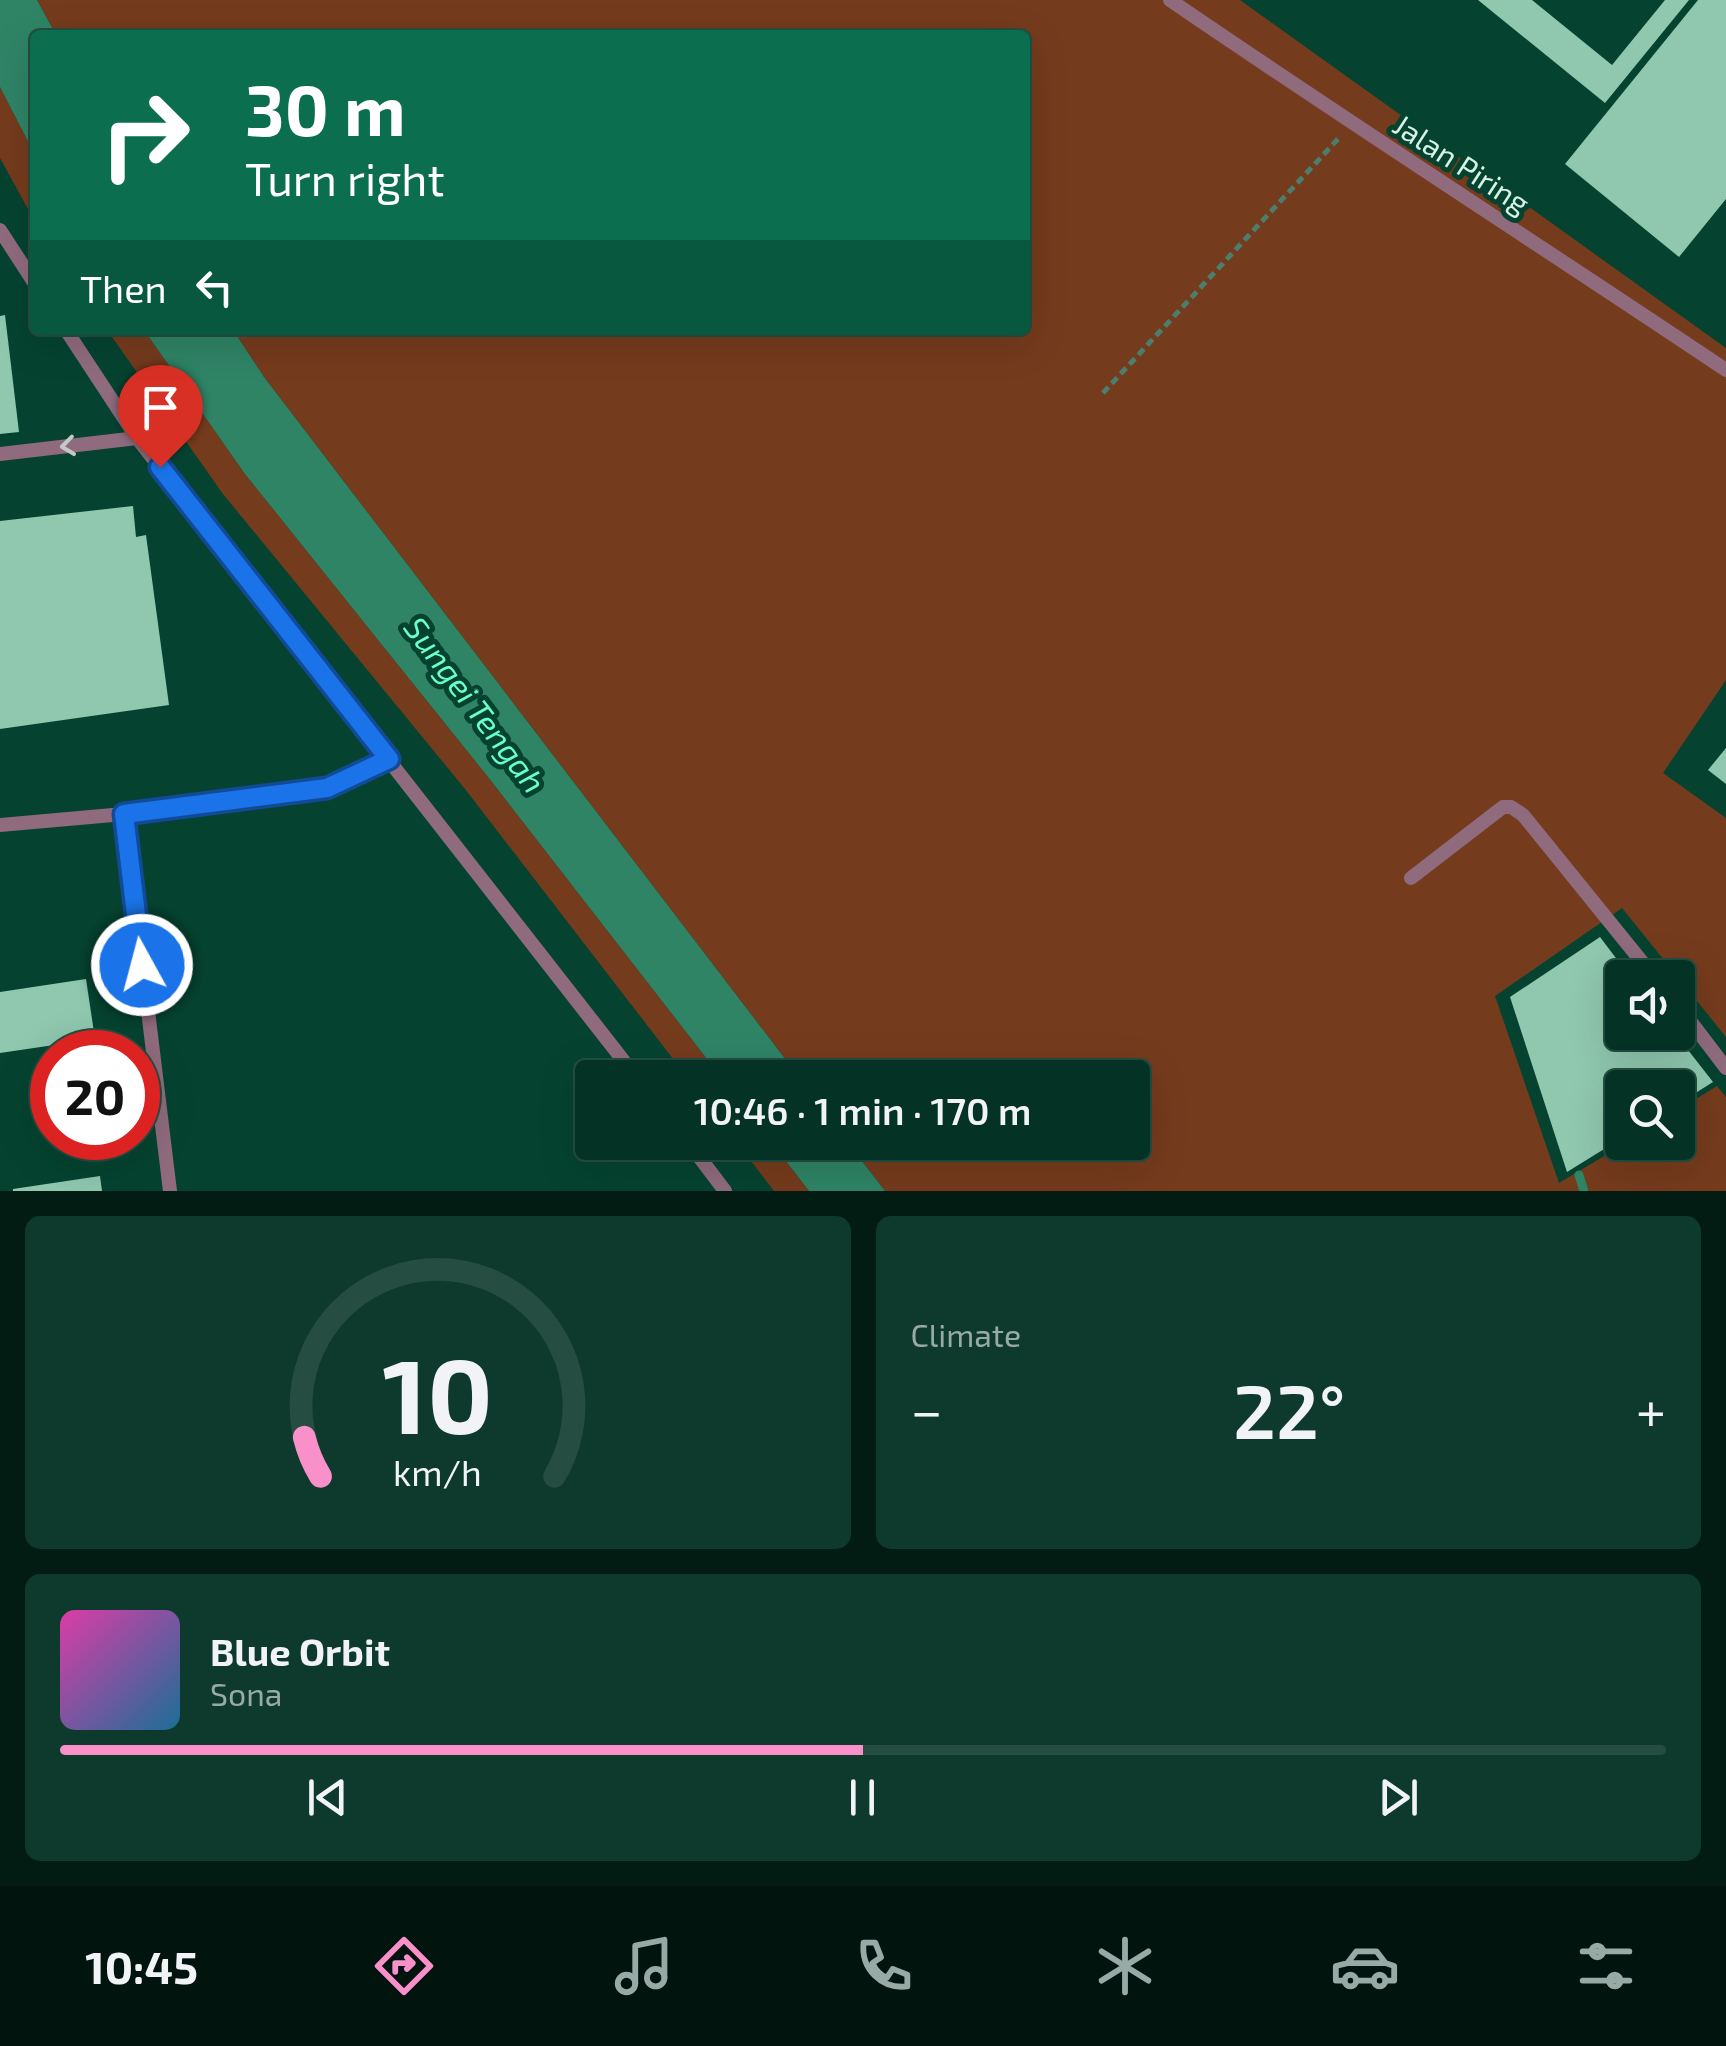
<!DOCTYPE html>
<html lang="en">
<head>
<meta charset="utf-8">
<style>
	:root { --surface:#043224; --page:#0d3a2c; --text:#f1f3f6; --muted:#97aaa6; --line:#254d41; --accent:#f990ca }
	body { margin:0; font-family:"Exo 2",sans-serif; background:var(--page); color:var(--text); height:100vh; display:flex; flex-direction:column; font-size:38px; white-space:nowrap }
	* { box-sizing:border-box; margin:0 }
	p { font-size:32px; color:var(--muted) }
	.icon { flex:none; width:55px; height:55px; fill:none; stroke:currentColor; stroke-width:2; stroke-linecap:round; stroke-linejoin:round }
	.map { position:relative; height:1191px; overflow:hidden }
	.sheet { display:flex; flex-direction:column; gap:25px; padding:25px; background:#021c14; flex:1 }
	.sheet>* { flex:none }
	.guide { position:absolute; left:30px; top:30px; width:1000px; height:305px; border-radius:10px; box-shadow:0 10px 40px #0002,0 0 0 2px var(--line); background:#0b6e4f; color:#fff; overflow:hidden }
	.fabs { position:absolute; left:1605px; top:960px; display:grid; gap:20px }
	.fabs a { display:grid; place-items:center; width:90px; height:90px; border-radius:10px; background:var(--surface); box-shadow:0 10px 40px #0002,0 0 0 2px var(--line); font-size:50px }
	.speed { position:absolute; left:30px; top:1030px; display:flex; gap:20px; font-size:50px; font-weight:700; text-align:center }
	.speed>* { display:grid; place-content:center; width:130px; height:130px; border-radius:50%; background:var(--surface); box-shadow:0 10px 40px #0002,0 0 0 2px var(--line); line-height:1 }
	.speed .limit { border:15px solid #d22; background:#fff; color:#111 }
	.pin { position:absolute; display:grid; place-items:center; width:85px; height:85px; color:#fff; margin:-102px -42px; border-radius:50% 50% 50% 0; rotate:-45deg; box-shadow:0 0 10px #0007 }
	.pin .icon { rotate:45deg }
	.me { position:absolute; width:110px; margin:-55px; rotate:353deg; stroke-linejoin:round; filter:drop-shadow(0 0 8px #0008) }
	.turn { display:flex; align-items:center; gap:35px; height:210px; padding:0 50px; font-size:45px }
	.turn .icon { width:130px; height:130px; stroke-width:2.5 }
	.turn b { display:block; font-size:70px; line-height:85px }
	.then { display:flex; align-items:center; height:95px; padding:0 50px; background:#0003; gap:20px; font-size:38px }
	.big { font-size:75px; font-weight:600; line-height:1.1 }
	.sheet .tile { flex:1; display:flex; flex-direction:column; justify-content:center; gap:15px; min-width:0; padding:0 35px; border-radius:15px; background:var(--page) }
	.sheet .dial { align-items:center; gap:0 }
	.dial svg { height:260px; overflow:visible; fill:none; stroke:var(--line); stroke-width:7; stroke-linecap:round; text-anchor:middle }
	.dial text { fill:var(--text); stroke:none }
	.song { display:flex; align-items:center; gap:30px }
	.cover { width:120px; height:120px; border-radius:15px; background:linear-gradient(135deg,hsl(320 70% 55%),hsl(200 70% 35%)) }
	.played { height:10px; border-radius:5px; background:linear-gradient(90deg,var(--accent) 50%,var(--line) 50%) }
	.keys { display:flex; justify-content:space-around; direction:ltr }
	.heat { display:flex; justify-content:space-between; align-items:center; font-size:55px; direction:ltr }
	.sheet .tiles { flex:1; display:grid; gap:25px; grid-template-columns:1fr 1fr }
	.tile:last-child { grid-column:span 2 }
	.trip { position:absolute; left:575px; top:1060px; width:575px; height:100px; border-radius:10px; background:var(--surface); box-shadow:0 10px 40px #0002,0 0 0 2px var(--line); font-weight:600; line-height:100px; text-align:center }
	.dock { display:flex; height:160px; justify-content:space-around; align-items:center; background:#02140e; color:var(--muted) }
	.dock .icon { width:70px; height:70px }
	.dock .current { color:var(--accent) }
	.dock b { font-size:45px; color:var(--text) }
	.map>svg:first-child { display:block }
	.green { fill:#753b1d }
	.water { fill:#2f8466 }
	.lines { fill:none; stroke-linecap:round; stroke-linejoin:round }
	.stream { stroke:#2f8466; stroke-width:9 }
	.building { fill:#8fc7af }
	.path { stroke:#4b7e6d; stroke-width:5; stroke-dasharray:8 5; stroke-linecap:butt }
	.service { stroke:#8f6b7d; stroke-width:14 }
	.oneway { stroke:#c1cac6 }
	.route-casing { stroke:#114b97; stroke-width:25 }
	.route { stroke:#1a73e8; stroke-width:18 }
	.labels { text-anchor:middle; dominant-baseline:central; stroke-width:10; stroke-linejoin:round; paint-order:stroke }
	.street-label { font-size:30px; fill:#d6f2e5; stroke:#054330 }
	.water-label { font-size:32px; font-style:italic; fill:#6afec9; stroke:#054330 }
</style>
</head>
<body>
<div class="map">
<svg width="1726" height="1191" viewBox="0 0 1726 1191">
	<rect width="100%" height="100%" fill="#054330"/>
	<g class="green">
		<path d="M37,0H1240L1726,348V680L1663,773L1726,818V1037L1622,908L1495,996L1559,1183L1626,1143L1678,1142V1110L1717,1086L1726,1097V1191H885L848,1143L1132,1142V1078L799,1077L264,377L233,330H1025V35H56Z"/>
		<path d="M0,87L35,155V222L0,158Z"/>
		<path d="M107,330H144L245,474L488,777L721,1077H687L465,789L223,494Z"/>
		<path d="M737,1143H772L809,1191H774Z"/>
	</g>
	<g class="water">
		<path d="M0,0H37L56,35H35V155L0,87Z"/>
		<path d="M144,330H233L264,377L799,1077H721L488,777L245,474Z"/>
		<path d="M772,1143H848L885,1191H809Z"/>
	</g>
	<g class="lines">
		<path class="stream" d="M1579,1175L1584,1191"/>
	</g>
	<g class="building">
		<path d="M1478,0H1532L1612,65L1665,0H1689L1605,103Z"/>
		<path d="M1698,0H1726V199L1679,257L1565,164Z"/>
		<path d="M5,315L19,432L0,434V316Z"/>
		<path d="M133,506L136,537L146,535L169,705L0,729V521Z"/>
		<path d="M1726,748V784L1708,770Z"/>
		<path d="M1600,937L1631,978H1622V1032H1674L1713,1082L1678,1104V1088H1622V1138L1567,1172L1510,997Z"/>
		<path d="M86,979L95,1039L0,1053V992Z"/>
		<path d="M100,1176L102,1191H13V1189Z"/>
	</g>
	<g class="lines">
		<path class="path" d="M1103,393L1338,139"/>
		<g class="service">
			<path d="M1170,0C1354,126 1541,246 1726,370"/>
			<path d="M0,230L35,284"/>
			<path d="M66,330L137,438L637,1078"/>
			<path d="M0,454L137,438"/>
			<path d="M124,814L170,1191"/>
			<path d="M0,825L124,814L327,788L389,759"/>
			<path d="M1411,878L1503,807H1511L1523,815L1655,978"/>
			<path d="M1678,1005L1726,1068"/>
			<path d="M688,1142L725,1191"/>
		</g>
	</g>
	<defs><path id="oneway-chevron" d="M-2-3.5L2.5 0L-2 3.5" fill="none" stroke-width="1.6" stroke-linecap="round" stroke-linejoin="round" transform="scale(2.5)"/></defs>
	<use class="oneway" href="#oneway-chevron" transform="translate(68 446) rotate(173)"/>
	<g class="lines">
		<g class="route-casing">
			<path id="route" d="M142,965L124,814L327,788L389,759L160,467"/>
		</g>
		<use href="#route" class="route"/>
	</g>
	<g class="labels">
		<g class="street-label">
			<text transform="translate(1462 163) rotate(33)">Jalan Piring</text>
		</g>
		<g class="water-label">
			<text transform="translate(476 704) rotate(53)">Sungei Tengah</text>
		</g>
	</g>
</svg>
<div class="fabs">
<a><svg class="icon" aria-label="sound" viewBox="0 0 24 24"><path d="M4 9h4l5-4v14l-5-4H4zM17 9q2 3 0 6"/></svg></a>
<a><svg class="icon" aria-label="search" viewBox="0 0 24 24"><circle cx="10" cy="10" r="6"/><path d="M15 15l6 6"/></svg></a>
</div>
<div class="speed"><div class="limit">20</div></div>
<div class="pin" style="left:160px;top:467px;background:#d93025"><svg class="icon" aria-label="arrive" viewBox="0 0 24 24"><path d="M6 21V4h12l-3 4 3 4H6"/></svg></div>
<svg class="me" style="left:142px;top:965px" viewBox="-20 -20 40 40"><circle r="17" fill="#1a73e8" stroke="#fff" stroke-width="3"/><path d="M0-11L8 9 0 5-8 9z" fill="#fff"/></svg>
<div class="trip">10:46 · 1 min · 170 m</div>
<div class="guide">
<div class="turn"><svg class="icon" aria-label="right" viewBox="0 0 24 24"><path d="M7 20v-9h11M14 6l5 5-5 5"/></svg><div><b>30 m</b>Turn right</div></div>
<div class="then">Then<svg class="icon" aria-label="left" viewBox="0 0 24 24"><path d="M17 20v-9H6M10 6l-5 5 5 5"/></svg></div>
</div>
</div>
<section class="sheet">
<div class="tiles">
<div class="tile dial"><svg viewBox="0 0 100 80">
<path d="M14 69A42 42 0 1 1 86 69"/>
<path d="M14 69A42 42 0 0 1 9 57" stroke="#f990ca"/>
<text x="50" y="56" font-size="32" font-weight="700">10</text>
<text x="50" y="72" font-size="11">km/h</text>
</svg></div>
<div class="tile"><p>Climate</p>
<div class="heat"><a>−</a><b class="big">22°</b><a>+</a></div>
</div>
<div class="tile">
<div class="song"><i class="cover"></i><div><b>Blue Orbit</b><p>Sona</p></div></div>
<div class="played"></div>
<div class="keys"><svg class="icon" aria-label="previous" viewBox="0 0 24 24"><path d="M18 5L8 12l10 7zM5 5v14"/></svg><svg class="icon" aria-label="pause" viewBox="0 0 24 24"><path d="M8 5v14M16 5v14"/></svg><svg class="icon" aria-label="next" viewBox="0 0 24 24"><path d="M6 5l10 7-10 7zM19 5v14"/></svg></div>
</div>
</div>
</section>
<nav class="dock">
<b>10:45</b>
<svg class="icon current" aria-label="directions" viewBox="0 0 24 24"><path d="M12 3l9 9-9 9-9-9zM9 14v-3h6M13 9l2 2-2 2"/></svg>
<svg class="icon" aria-label="music" viewBox="0 0 24 24"><path d="M9 18V5l10-2v13"/><circle cx="6" cy="18" r="3"/><circle cx="16" cy="16" r="3"/></svg>
<svg class="icon" aria-label="phone" viewBox="0 0 24 24"><path d="M5 4h4l2 5-3 2q2 4 5 5l2-3 5 2v4C11 20 4 13 5 4z"/></svg>
<svg class="icon" aria-label="climate" viewBox="0 0 24 24"><path d="M12 3v18M4 7l16 10M4 17L20 7"/></svg>
<svg class="icon" aria-label="car" viewBox="0 0 24 24"><path d="M5 17H2v-5l4-1 3-4h7l3 4 3 1v5h-3M9 17h6M6 11h13"/><circle cx="7" cy="17" r="2"/><circle cx="17" cy="17" r="2"/></svg>
<svg class="icon" aria-label="filters" viewBox="0 0 24 24"><path d="M4 7h16M4 17h16"/><circle cx="9" cy="7" r="2"/><circle cx="15" cy="17" r="2"/></svg>
</nav>
</body>
</html>
